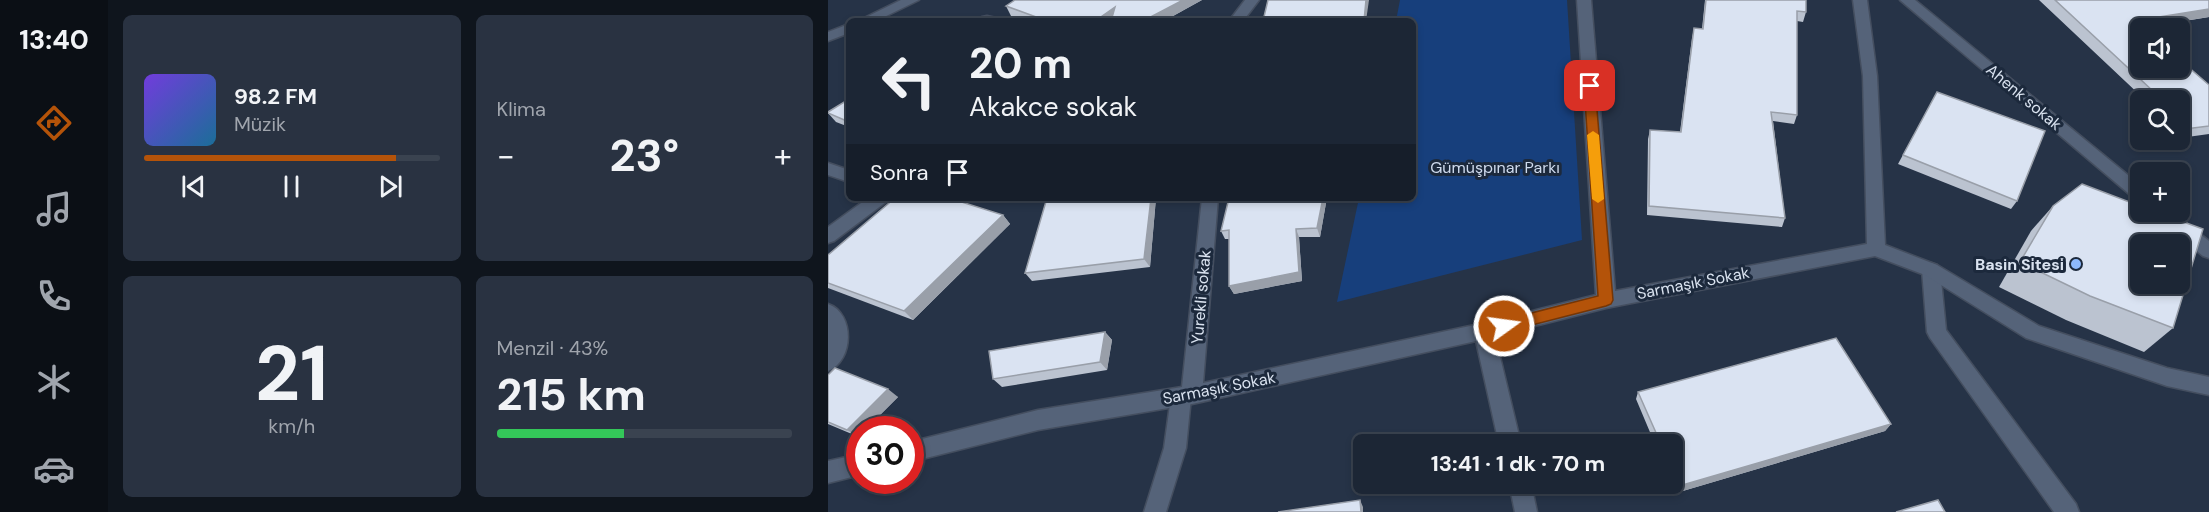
<!DOCTYPE html>
<html lang="tr">
<head>
<meta charset="utf-8">
<style>
	:root { --surface:#1c2635; --page:#293241; --text:#f1f3f6; --muted:#a0a5ad; --line:#3a4350; --accent:#b45309 }
	body { margin:0; font-family:"DM Sans",sans-serif; background:var(--page); color:var(--text); height:100vh; display:flex; flex-direction:column; font-size:22px; white-space:nowrap }
	* { box-sizing:border-box; margin:0 }
	p { font-size:20px; color:var(--muted) }
	.icon { flex:none; width:33px; height:33px; fill:none; stroke:currentColor; stroke-width:2; stroke-linecap:round; stroke-linejoin:round }
	.map { position:relative; flex:1; overflow:hidden }
	.details { display:flex; flex-direction:column; gap:15px; padding:15px; background:#0f151d; width:720px }
	.details>* { flex:none }
	.hud { position:absolute; left:18px; top:18px; width:570px; height:183px; border-radius:9px; box-shadow:0 3px 9px #0003,0 0 0 2px var(--line); background:#1c2635; color:var(--text); overflow:hidden }
	.tools { position:absolute; left:1302px; top:18px; display:grid; gap:12px }
	.tools a { display:grid; place-items:center; width:60px; height:60px; border-radius:9px; background:var(--surface); box-shadow:0 3px 9px #0003,0 0 0 2px var(--line); font-size:30px }
	.speed { position:absolute; left:18px; top:416px; display:flex; gap:12px; font-size:30px; font-weight:700; text-align:center }
	.speed>* { display:grid; place-content:center; width:78px; height:78px; border-radius:50%; background:var(--surface); box-shadow:0 3px 9px #0003,0 0 0 2px var(--line); line-height:1 }
	.speed .limit { border:9px solid #d22; background:#fff; color:#111 }
	.pin { position:absolute; display:grid; place-items:center; width:51px; height:51px; color:#fff; margin:-26px; border-radius:12px; box-shadow:0 3px 9px #0006 }
	.me { position:absolute; width:66px; margin:-33px; rotate:76deg; stroke-linejoin:round; filter:drop-shadow(0 0 4px #0008) }
	.turn { display:flex; align-items:center; gap:21px; height:126px; padding:0 24px; font-size:27px }
	.turn .icon { width:78px; height:78px; stroke-width:2.5 }
	.turn b { display:block; font-size:42px; line-height:51px }
	.then { display:flex; align-items:center; height:57px; padding:0 24px; background:#0003; gap:12px; font-size:22px }
	.big { font-size:45px; font-weight:700; line-height:1.1 }
	.details .widget { flex:1; display:flex; flex-direction:column; justify-content:center; gap:9px; min-width:0; padding:0 21px; border-radius:9px; background:var(--page) }
	.details .dial { align-items:center; gap:0 }
	.dial b { font-size:78px; line-height:1 }
	.song { display:flex; align-items:center; gap:18px }
	.cover { width:72px; height:72px; border-radius:9px; background:linear-gradient(135deg,hsl(260 70% 55%),hsl(200 70% 35%)) }
	.played { height:6px; border-radius:3px; background:linear-gradient(90deg,var(--accent) 85%,var(--line) 85%) }
	.keys { display:flex; justify-content:space-around; direction:ltr }
	.heat { display:flex; justify-content:space-between; align-items:center; font-size:33px; direction:ltr }
	.charge { height:9px; border-radius:4px; background:linear-gradient(90deg,#34c759 43%,var(--line) 0) }
	.details .tiles { flex:1; display:grid; gap:15px; grid-template-columns:repeat(2,1fr) }
	.trip { position:absolute; left:525px; top:434px; width:330px; height:60px; border-radius:9px; background:var(--surface); box-shadow:0 3px 9px #0003,0 0 0 2px var(--line); font-weight:700; line-height:60px; text-align:center }
	main { display:flex; flex:1; min-height:0 }
	.tabs { display:flex; flex-direction:column; width:108px; justify-content:space-around; align-items:center; background:#0b0f15; color:var(--muted) }
	.tabs .icon { width:42px; height:42px }
	.tabs .on { color:var(--accent) }
	.tabs b { font-size:27px; color:var(--text) }
	.map>svg:first-child { display:block }
	.green { fill:#173f7c }
	.lines { fill:none; stroke-linecap:round; stroke-linejoin:round }
	.lane-casing { stroke:#444e5f; stroke-width:3 }
	.street-casing { stroke:#444e5f; stroke-width:3 }
	.lane { fill:#556379; fill-rule:evenodd }
	.street { fill:#556379; fill-rule:evenodd }
	.wall { fill:#bbc3d0 }
	.shaded-wall { fill:#999fa9 }
	.building { fill:#dae3f2; stroke:#999fa9; stroke-width:1.5; fill-rule:evenodd }
	.route { fill:#b45309; stroke:#753606; stroke-width:1.5 }
	.slow { fill:#f59e0b }
	.poi-dot { fill:#8db9fc; stroke:#1c293c; stroke-width:2 }
	.labels { text-anchor:middle; dominant-baseline:central; stroke-width:6; stroke-linejoin:round; paint-order:stroke }
	.street-label { font-size:16px; fill:#dae3f0; stroke:#1c293c }
	.park-label { font-size:16px; fill:#cfdbee; stroke:#1c293c }
	.poi-label { font-size:16px; font-weight:bold; fill:#dae3f0; stroke:#1c293c; text-anchor:end }
</style>
</head>
<body>
<main>
<nav class="tabs">
<b>13:40</b>
<svg class="icon on" aria-label="directions" viewBox="0 0 24 24"><path d="M12 3l9 9-9 9-9-9zM9 14v-3h6M13 9l2 2-2 2"/></svg>
<svg class="icon" aria-label="music" viewBox="0 0 24 24"><path d="M9 18V5l10-2v13"/><circle cx="6" cy="18" r="3"/><circle cx="16" cy="16" r="3"/></svg>
<svg class="icon" aria-label="phone" viewBox="0 0 24 24"><path d="M5 4h4l2 5-3 2q2 4 5 5l2-3 5 2v4C11 20 4 13 5 4z"/></svg>
<svg class="icon" aria-label="climate" viewBox="0 0 24 24"><path d="M12 3v18M4 7l16 10M4 17L20 7"/></svg>
<svg class="icon" aria-label="car" viewBox="0 0 24 24"><path d="M5 17H2v-5l4-1 3-4h7l3 4 3 1v5h-3M9 17h6M6 11h13"/><circle cx="7" cy="17" r="2"/><circle cx="17" cy="17" r="2"/></svg>
</nav>
<section class="details">
<div class="tiles">
<div class="widget">
<div class="song"><i class="cover"></i><div><b>98.2 FM</b><p>Müzik</p></div></div>
<div class="played"></div>
<div class="keys"><svg class="icon" aria-label="previous" viewBox="0 0 24 24"><path d="M18 5L8 12l10 7zM5 5v14"/></svg><svg class="icon" aria-label="pause" viewBox="0 0 24 24"><path d="M8 5v14M16 5v14"/></svg><svg class="icon" aria-label="next" viewBox="0 0 24 24"><path d="M6 5l10 7-10 7zM19 5v14"/></svg></div>
</div>
<div class="widget"><p>Klima</p>
<div class="heat"><a>−</a><b class="big">23°</b><a>+</a></div>
</div>
<div class="widget dial"><b>21</b><p>km/h</p></div>
<div class="widget"><p>Menzil · 43%</p><b class="big">215 km</b><div class="charge"></div></div>
</div>
</section>
<div class="map">
<svg width="1381" height="512" viewBox="0 0 1381 512">
	<rect width="100%" height="100%" fill="#263347"/>
	<path class="green" d="M572,0H739L754,240L509,302L531,198H585V21H568Z"/>
	<g class="lines">
		<g class="lane-casing">
			<g id="lane">
				<path d="M73,0H91L48,21H30Z"/>
				<path d="M159,16L168,18L170,21H153L154,17Z"/>
				<path d="M21,24V33L0,41V32Z"/>
				<path d="M0,163L21,170V182L0,175Z"/>
				<path d="M40,198H60L58,202L6,241L0,243V227Z"/>
				<path d="M1103,263L1109,265L1112,270L1118,330L1248,504L1251,512H1226L1102,338L1099,332L1094,270L1097,265Z"/>
				<path d="M0,304C27,313 26,361 0,371Z"/>
				<path d="M353,388L360,390L363,397L358,448L338,512H316L336,448L343,397L346,390Z"/>
			</g>
		</g>
		<g class="street-casing">
			<g id="street">
				<path d="M417,0H431L415,21H401Z"/>
				<path d="M749,0H763L787,291L1039,244L1035,76L1025,0H1039L1049,76L1057,245L1109,265L1211,326L1339,368L1381,377V395L1339,386L1198,338L1097,275L1047,256L778,308L667,336L693,444H671L648,341L364,404L210,430L82,462V442L210,410L354,387L374,198H390L375,383L656,323L768,295Z"/>
				<path d="M1072,0H1087L1312,185V200L1306,198Z"/>
				<path d="M1325,212H1344L1381,241V258L1375,256L1327,217Z"/>
				<path d="M32,454V475L0,483V461Z"/>
				<path d="M681,483H703L709,512H687Z"/>
			</g>
		</g>
		<use href="#lane" class="lane"/>
		<use href="#street" class="street"/>
	</g>
	<g class="wall">
		<path d="M374,0L336,21H199L183,16L178,6Z"/>
		<path d="M877,0H978V12L975,22L969,21V115L966,124L945,121L957,218L954,227L819,215L820,139L822,130L852,132L864,38L866,28L874,29Z"/>
		<path d="M1211,0H1381V17L1314,28L1381,85V134L1352,138V100H1313L1315,98Z"/>
		<path d="M1109,92L1189,201L1183,209L1070,164Z"/>
		<path d="M21,99V127L8,122L0,113Z"/>
		<path d="M219,198H328L322,267L204,281L197,273Z"/>
		<path d="M400,198H496L498,203L492,237H471L474,281L406,294L401,286V239H397L393,231L401,200Z"/>
		<path d="M1225,206L1345,328L1316,352L1238,320L1171,287L1203,231Z"/>
		<path d="M175,215L182,224L85,320L0,288V255Z"/>
		<path d="M277,332L284,340L279,370L174,387L165,379Z"/>
		<path d="M0,375L70,397L38,429H32L31,437L0,424Z"/>
		<path d="M810,392L1063,424L1057,431L848,493L844,483V444H827L808,399Z"/>
	</g>
	<g class="shaded-wall">
		<path d="M355,0H374L336,21H315Z"/>
		<path d="M538,0H541L538,21H536Z"/>
		<path d="M287,7L284,21H267Z"/>
		<path d="M1381,9V17L1299,30L1306,21Z"/>
		<path d="M323,198H328L322,267L316,259Z"/>
		<path d="M495,198H496L498,203L492,237L489,228Z"/>
		<path d="M175,215L182,224L85,320L76,311Z"/>
		<path d="M468,229L471,237L474,281L406,294L401,286Z"/>
		<path d="M277,332L284,340L279,370L272,362Z"/>
		<path d="M60,389L70,397L38,429H32L31,437L19,430Z"/>
		<path d="M1063,424L1057,431L848,493L851,486Z"/>
		<path d="M532,500L535,507V512H533Z"/>
	</g>
	<g class="building">
		<path d="M187,0H355L315,21H283L287,7L267,21H219L178,6Z"/>
		<path d="M440,0H538L536,21H435Z"/>
		<path d="M878,0H978V12L969,11V115L943,112L957,218L821,206L822,130L853,132L866,28L875,29Z"/>
		<path d="M1227,0H1381V9L1306,21L1315,28H1312V68H1352V60L1381,85V126L1357,129L1352,124V100H1328L1320,93L1326,92Z"/>
		<path d="M1109,92L1217,131L1189,201L1075,155Z"/>
		<path d="M21,99V122L0,113V112Z"/>
		<path d="M1254,184L1312,206V212H1328L1375,229L1345,328L1262,296L1192,262L1225,206ZM1312,244H1352V284H1312Z"/>
		<path d="M67,198H121L175,215L76,311L0,283V255Z"/>
		<path d="M219,198H323L316,259L197,273Z"/>
		<path d="M401,198H495L489,228L468,229L471,272L401,286V230L393,231Z"/>
		<path d="M277,332L272,362L165,379L161,351Z"/>
		<path d="M1008,338L1063,424L851,486L844,471V444H833L810,392Z"/>
		<path d="M7,368L60,389L19,430L0,422V375Z"/>
		<path d="M532,500L533,512H450Z"/>
		<path d="M1110,500L1117,512H1068Z"/>
	</g>
	<path class="route" d="M762,83L767,86L785,300L783,304L778,306L676,332L671,330L669,326L671,322L676,320L770,296L756,86Z"/>
	<path class="slow" d="M765,131L771,135L776,199L770,203L764,199L759,135Z"/>
	<circle class="poi-dot" cx="1248" cy="264" r="6"/>
	<g class="labels">
		<g class="street-label">
			<text transform="translate(1196 97) rotate(40)">Ahenk sokak</text>
			<text transform="translate(865 283) rotate(-11)">Sarmaşık Sokak</text>
			<text transform="translate(373 297) rotate(-85)">Yurekli sokak</text>
			<text transform="translate(391 388) rotate(-11)">Sarmaşık Sokak</text>
		</g>
		<g class="park-label">
			<text x="667" y="167">Gümüşpınar Parkı</text>
		</g>
		<g class="poi-label">
			<text x="1236" y="264">Basin Sitesi</text>
		</g>
	</g>
</svg>
<div class="tools">
<a><svg class="icon" aria-label="sound" viewBox="0 0 24 24"><path d="M4 9h4l5-4v14l-5-4H4zM17 9q2 3 0 6"/></svg></a>
<a><svg class="icon" aria-label="search" viewBox="0 0 24 24"><circle cx="10" cy="10" r="6"/><path d="M15 15l6 6"/></svg></a>
<a>+</a>
<a>−</a>
</div>
<div class="speed"><div class="limit">30</div></div>
<div class="pin" style="left:762px;top:86px;background:#d93025"><svg class="icon" aria-label="arrive" viewBox="0 0 24 24"><path d="M6 21V4h12l-3 4 3 4H6"/></svg></div>
<svg class="me" style="left:676px;top:326px" viewBox="-20 -20 40 40"><circle r="17" fill="#b45309" stroke="#fff" stroke-width="3"/><path d="M0-11L8 9 0 5-8 9z" fill="#fff"/></svg>
<div class="trip">13:41 · 1 dk · 70 m</div>
<div class="hud">
<div class="turn"><svg class="icon" aria-label="left" viewBox="0 0 24 24"><path d="M17 20v-9H6M10 6l-5 5 5 5"/></svg><div><b>20 m</b>Akakce sokak</div></div>
<div class="then">Sonra<svg class="icon" aria-label="arrive" viewBox="0 0 24 24"><path d="M6 21V4h12l-3 4 3 4H6"/></svg></div>
</div>
</div>
</main>
</body>
</html>
